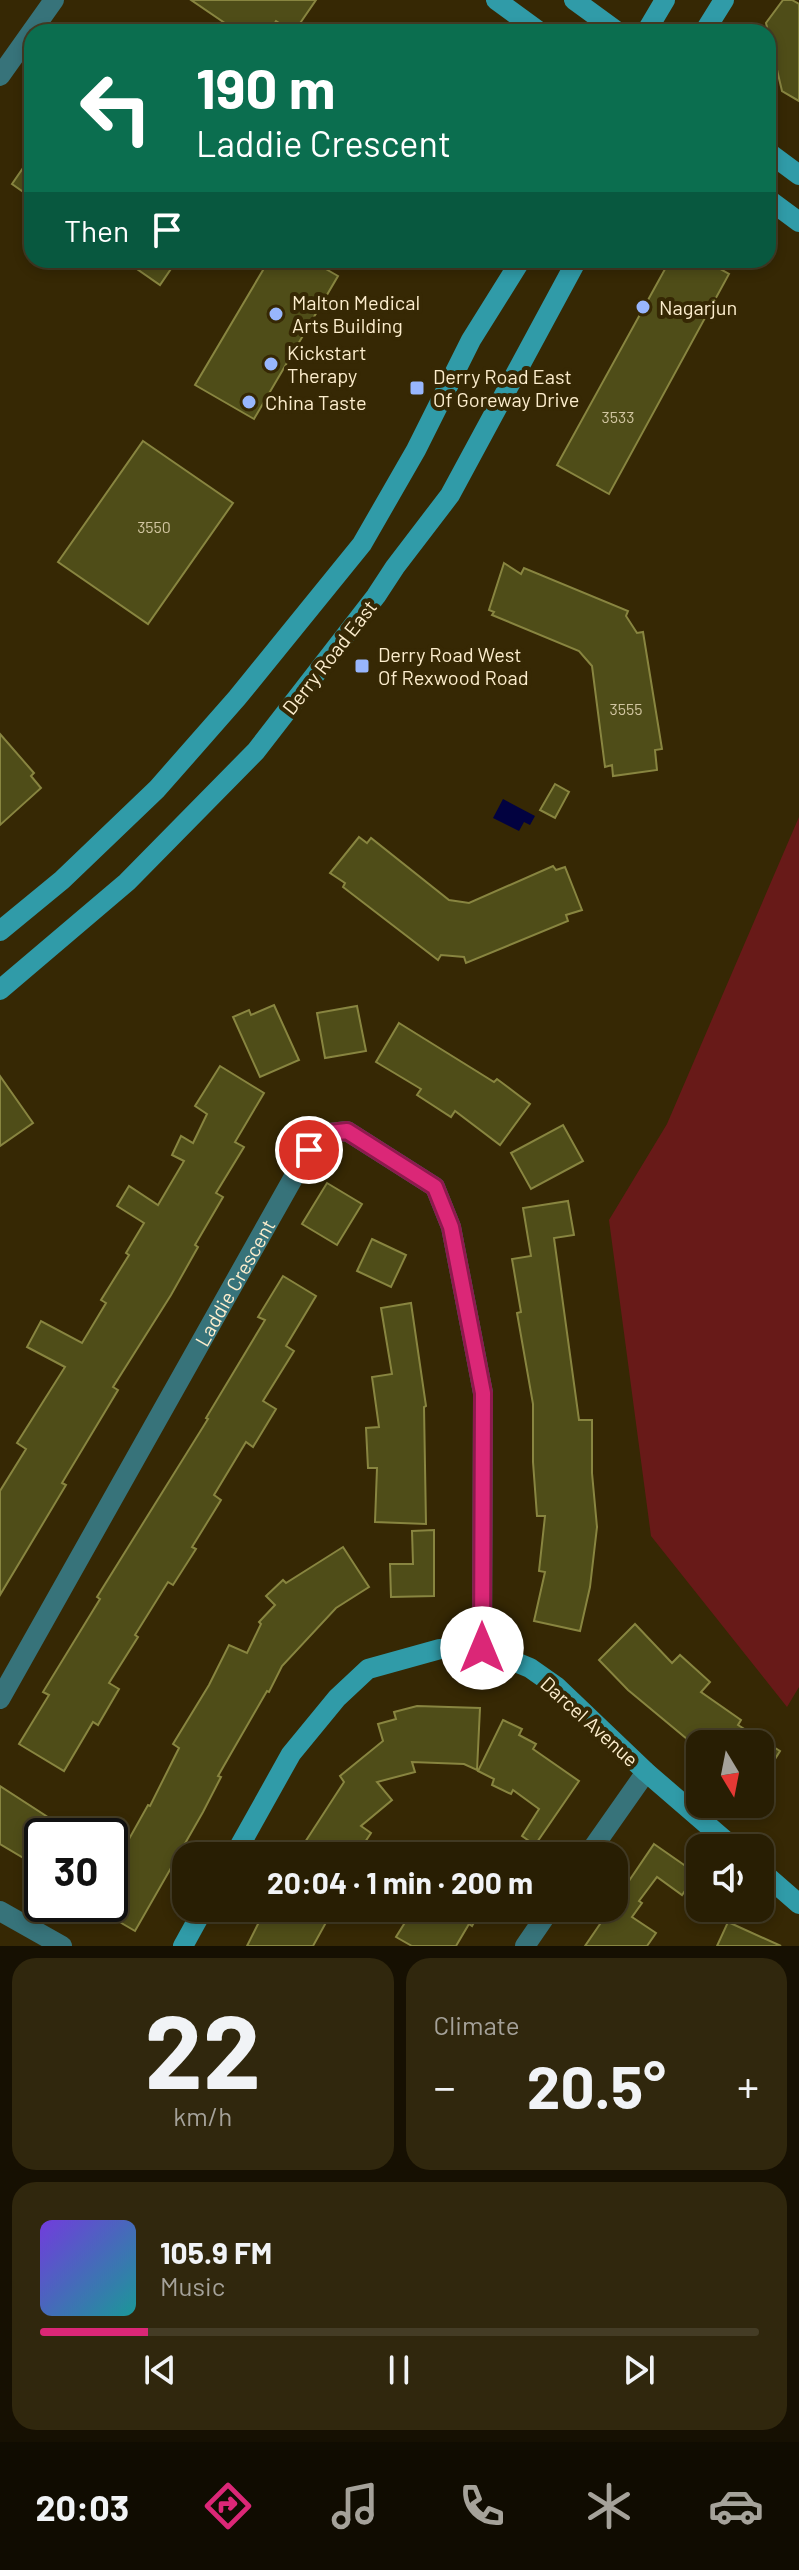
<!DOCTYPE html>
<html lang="en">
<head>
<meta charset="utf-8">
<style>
	:root { --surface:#281e03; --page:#30270d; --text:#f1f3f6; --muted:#a5a29a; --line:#443c25; --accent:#db2777 }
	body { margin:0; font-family:Barlow,sans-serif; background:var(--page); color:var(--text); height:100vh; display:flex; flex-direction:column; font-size:30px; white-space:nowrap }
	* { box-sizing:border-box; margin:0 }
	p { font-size:26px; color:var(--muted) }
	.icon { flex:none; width:44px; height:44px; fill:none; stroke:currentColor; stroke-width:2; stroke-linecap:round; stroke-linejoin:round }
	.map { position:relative; height:1946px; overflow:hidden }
	.drawer { display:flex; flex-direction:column; gap:12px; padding:12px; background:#161002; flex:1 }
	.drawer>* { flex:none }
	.top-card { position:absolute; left:24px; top:24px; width:752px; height:244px; border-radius:24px; box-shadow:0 4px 12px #0003,0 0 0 2px var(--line); background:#0b6e4f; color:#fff; overflow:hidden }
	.needle { width:52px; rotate:170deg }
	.controls { position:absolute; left:686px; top:1730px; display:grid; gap:16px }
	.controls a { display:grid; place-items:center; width:88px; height:88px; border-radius:16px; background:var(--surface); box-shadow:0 4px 12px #0003,0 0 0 2px var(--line); font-size:40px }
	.speed { position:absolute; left:24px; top:1818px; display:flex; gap:16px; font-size:40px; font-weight:700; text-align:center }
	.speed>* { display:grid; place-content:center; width:104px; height:104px; border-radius:50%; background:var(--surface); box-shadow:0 4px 12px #0003,0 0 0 2px var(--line); line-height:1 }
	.speed .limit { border:4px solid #111; border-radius:12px; background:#fff; color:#111 }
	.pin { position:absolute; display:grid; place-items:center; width:68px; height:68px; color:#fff; margin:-34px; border:4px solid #fff; border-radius:50%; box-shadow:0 2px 8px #0007 }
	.me { position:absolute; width:88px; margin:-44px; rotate:0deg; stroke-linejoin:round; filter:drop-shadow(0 0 6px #0008) }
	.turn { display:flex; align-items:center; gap:28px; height:168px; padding:0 40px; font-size:36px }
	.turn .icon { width:104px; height:104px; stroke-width:2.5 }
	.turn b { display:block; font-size:56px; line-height:68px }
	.then { display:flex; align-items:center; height:76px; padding:0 40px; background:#0003; gap:16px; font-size:30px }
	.big { font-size:60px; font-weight:700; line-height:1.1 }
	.drawer .card { flex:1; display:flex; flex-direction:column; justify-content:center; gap:12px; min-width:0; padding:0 28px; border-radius:24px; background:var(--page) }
	.drawer .dial { align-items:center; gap:0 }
	.dial b { font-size:104px; line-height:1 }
	.song { display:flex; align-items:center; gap:24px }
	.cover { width:96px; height:96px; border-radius:12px; background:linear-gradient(135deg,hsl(260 70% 55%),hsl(180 70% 35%)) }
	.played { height:8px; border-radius:4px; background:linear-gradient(90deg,var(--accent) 15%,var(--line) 15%) }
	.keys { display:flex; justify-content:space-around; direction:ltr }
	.heat { display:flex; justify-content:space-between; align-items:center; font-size:44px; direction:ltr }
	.drawer .tiles { flex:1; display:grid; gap:12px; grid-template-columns:1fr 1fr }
	.card:last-child { grid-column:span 2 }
	.trip { position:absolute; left:172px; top:1842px; width:456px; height:80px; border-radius:24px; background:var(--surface); box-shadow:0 4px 12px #0003,0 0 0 2px var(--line); font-weight:700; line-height:80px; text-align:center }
	.menu { display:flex; height:128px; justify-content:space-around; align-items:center; background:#100c01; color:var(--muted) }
	.menu .icon { width:56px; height:56px }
	.menu .active { color:var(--accent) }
	.menu b { font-size:36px; color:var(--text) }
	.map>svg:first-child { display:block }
	.green { fill:#681a18 }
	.water { fill:#020240 }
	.building { fill:#4f4d18; stroke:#888540; stroke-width:2 }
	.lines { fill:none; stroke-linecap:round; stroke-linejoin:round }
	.street { stroke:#37737a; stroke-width:20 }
	.secondary { stroke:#309ba8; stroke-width:20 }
	.route-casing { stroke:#8e194d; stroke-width:20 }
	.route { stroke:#db2777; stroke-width:14 }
	.poi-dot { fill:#98b6fd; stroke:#362804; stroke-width:3 }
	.labels { text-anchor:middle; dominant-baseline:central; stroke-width:8; stroke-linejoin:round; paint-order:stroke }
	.number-label { font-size:16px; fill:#d1c5a0 }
	.poi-label { font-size:20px; fill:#fcedcd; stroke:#362804; text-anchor:start }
	.street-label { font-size:20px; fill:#fcedcd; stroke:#362804 }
</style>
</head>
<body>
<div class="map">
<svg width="799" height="1946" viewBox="0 0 799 1946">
	<rect width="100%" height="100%" fill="#362804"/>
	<path class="green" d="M799,817V1687L787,1707L651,1536L609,1220L667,1124Z"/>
	<path class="water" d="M503,799L535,816L530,825L524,822L519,831L493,818Z"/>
	<g class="building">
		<path d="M191,0H316L294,32L276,21L269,32H238Z"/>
		<path d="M783,0H792L799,4V101L782,91L766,23Z"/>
		<path d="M32,155V198L12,184Z"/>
		<path d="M124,260H177L160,285Z"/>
		<path d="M269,260H310L338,276L254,419L195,385Z"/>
		<path d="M670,260H704L729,274L609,494L557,465Z"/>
		<path d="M143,441L233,503L148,624L58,562Z"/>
		<path d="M504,563L521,574L524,568L628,611L626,616L637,633L643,632L662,749L655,750L657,770L613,776L612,765L605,767L592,666L579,651L492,615L494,612L489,610Z"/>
		<path d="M0,734L34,773L31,776L41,788L0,825Z"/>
		<path d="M555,784L569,792L555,818L540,810Z"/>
		<path d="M359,837L367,843L371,838L449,900L469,903L553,866L556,870L565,867L582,910L566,915L568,921L466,963L464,957L441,955L438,960L343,887L345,883L330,873Z"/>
		<path d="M274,1005L299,1060L260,1077L233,1017L249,1010L251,1015Z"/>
		<path d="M357,1006L366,1051L325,1058L317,1013Z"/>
		<path d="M399,1023L494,1082L497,1079L530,1104L500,1145L455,1111L451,1117L417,1095L421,1089L376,1062Z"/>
		<path d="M220,1066L264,1093L235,1142L244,1147L216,1193L223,1197L195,1245L198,1247L171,1295L113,1387L118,1390L62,1483L66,1485L0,1595V1491L26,1449L17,1443L65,1367L27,1347L41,1321L82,1343L106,1303L101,1300L129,1255L126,1253L144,1223L117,1206L129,1186L158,1205L184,1161L172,1155L181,1136L193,1143L207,1114L195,1106Z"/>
		<path d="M0,1076L33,1123L0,1146Z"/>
		<path d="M563,1125L583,1161L531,1189L511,1153Z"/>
		<path d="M327,1183L362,1204L337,1245L302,1224Z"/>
		<path d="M568,1201L574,1235L554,1238L579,1420H592V1473L597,1527L590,1587L580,1631L534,1621L545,1572L539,1571L545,1516H537L533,1462V1404L517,1313L521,1312L512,1259L531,1256L523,1208Z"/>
		<path d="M372,1239L406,1255L391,1287L357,1271Z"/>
		<path d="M283,1276L316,1296L286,1346L294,1351L263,1401L276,1409L253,1447L246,1442L214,1495L221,1500L192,1547L196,1549L173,1585L168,1582L135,1635L138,1637L109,1683L119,1689L98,1725L93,1722L64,1771L19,1744L49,1695L43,1692L100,1599L97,1597L208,1419L206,1418L265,1320L258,1317Z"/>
		<path d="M411,1303L426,1406L424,1407L426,1524L375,1522L377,1468H368L366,1428L379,1427L372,1377L392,1374L381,1308Z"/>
		<path d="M434,1530V1596L391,1597L390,1564H413L412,1531Z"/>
		<path d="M343,1547L369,1587L336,1608L282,1666L269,1692L267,1691L218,1776L221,1777L203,1812L135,1931L89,1904H110V1873L148,1805L150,1806L179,1748L173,1744L209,1685L229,1645L247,1653L261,1624L259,1622L275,1605L266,1596L283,1580L286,1583Z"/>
		<path d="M635,1624L672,1663L680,1655L710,1682L701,1692L741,1720L738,1725L780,1751L760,1783V1744H693L628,1690L599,1660Z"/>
		<path d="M417,1706L480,1708L477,1770L464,1764L412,1762L415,1772L377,1782L392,1800L361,1826L371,1833L357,1854L345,1846L340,1856H296L344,1782L340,1776L383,1741L378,1724L396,1719L394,1712Z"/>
		<path d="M503,1720L522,1729L519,1735L536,1744L533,1749L579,1781L535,1845L522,1836L539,1809L513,1790L511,1794L492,1785L494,1779L478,1771Z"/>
		<path d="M0,1786L77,1836H42V1869L0,1844Z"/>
		<path d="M654,1844L697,1874L682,1895L657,1877L639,1901L642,1903L632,1917L656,1933L647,1946H585L611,1908H614V1903Z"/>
		<path d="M266,1908H334L313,1946H247Z"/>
		<path d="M414,1908H482L472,1926L469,1924L456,1946H412L396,1937Z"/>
		<path d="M728,1922L781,1946H717Z"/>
	</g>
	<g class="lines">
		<g class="street">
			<path d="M0,76L54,0"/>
			<path id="s1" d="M0,1699L309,1150L330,1133L347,1131L435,1187L451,1227L483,1393L482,1648"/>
			<path d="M587,1856L646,1772"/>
			<path d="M0,1911L62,1946"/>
			<path d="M525,1946L551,1908"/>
		</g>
		<g class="secondary">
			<path d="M496,0L540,32"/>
			<path d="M574,0L618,32"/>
			<path d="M646,32L665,0"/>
			<path d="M704,32L724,0"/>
			<path d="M768,152L799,175"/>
			<path d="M768,199L799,222"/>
			<path d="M0,931L62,880L157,789L237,698L362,544L416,450L471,340L521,260"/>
			<path d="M0,990L127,882L256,751L376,596L395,567L450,495L577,260"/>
			<path d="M234,1856L291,1754L337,1698L368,1669L440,1649L482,1648L530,1668L557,1687L646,1772L734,1848"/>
			<path d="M760,1870L799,1904"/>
			<path d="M183,1946L204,1908"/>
		</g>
	</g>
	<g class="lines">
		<g class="route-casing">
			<path id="route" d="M309,1150L330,1133L347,1131L435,1187L451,1227L483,1393L482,1648"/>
		</g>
		<use href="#route" class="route"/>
	</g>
	<g class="poi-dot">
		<circle cx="643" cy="307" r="8"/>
		<circle cx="276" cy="314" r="8"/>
		<circle cx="271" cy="364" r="8"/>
		<rect x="409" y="380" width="16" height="16" rx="4"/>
		<circle cx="249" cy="402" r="8"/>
		<rect x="354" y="658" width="16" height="16" rx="4"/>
	</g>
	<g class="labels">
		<g class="number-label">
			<text x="618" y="416">3533</text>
			<text x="154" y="526">3550</text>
			<text x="626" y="708">3555</text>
		</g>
		<g class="poi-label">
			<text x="292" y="302">Malton Medical<tspan x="292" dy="23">Arts Building</tspan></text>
			<text x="659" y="307">Nagarjun</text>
			<text x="287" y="352">Kickstart<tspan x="287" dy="23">Therapy</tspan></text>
			<text x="433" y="376">Derry Road East<tspan x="433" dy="23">Of Goreway Drive</tspan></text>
			<text x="265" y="402">China Taste</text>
			<text x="378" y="654">Derry Road West<tspan x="378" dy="23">Of Rexwood Road</tspan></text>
		</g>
		<g class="street-label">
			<text transform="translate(329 657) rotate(-52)">Derry Road East</text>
			<text stroke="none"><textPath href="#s1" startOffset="478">Laddie Crescent</textPath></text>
			<text transform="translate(590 1721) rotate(42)">Darcel Avenue</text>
		</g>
	</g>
</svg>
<div class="controls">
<a><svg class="needle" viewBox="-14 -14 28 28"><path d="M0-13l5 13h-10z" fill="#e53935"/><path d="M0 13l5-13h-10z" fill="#a5a29a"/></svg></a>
<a><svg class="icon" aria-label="sound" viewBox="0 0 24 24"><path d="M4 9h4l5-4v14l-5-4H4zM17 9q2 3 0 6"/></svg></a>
</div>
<div class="speed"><div class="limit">30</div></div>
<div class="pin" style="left:309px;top:1150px;background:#d93025"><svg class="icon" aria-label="arrive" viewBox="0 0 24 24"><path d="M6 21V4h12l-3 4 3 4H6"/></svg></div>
<svg class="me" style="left:482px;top:1648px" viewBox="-20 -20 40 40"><circle r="19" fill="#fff"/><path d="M0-13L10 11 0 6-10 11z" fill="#db2777"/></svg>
<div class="trip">20:04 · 1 min · 200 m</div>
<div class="top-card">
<div class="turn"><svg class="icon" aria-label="left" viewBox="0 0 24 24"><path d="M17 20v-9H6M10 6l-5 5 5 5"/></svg><div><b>190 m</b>Laddie Crescent</div></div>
<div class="then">Then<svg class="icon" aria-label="arrive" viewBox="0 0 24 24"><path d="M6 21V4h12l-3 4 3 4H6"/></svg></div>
</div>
</div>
<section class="drawer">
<div class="tiles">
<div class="card dial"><b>22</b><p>km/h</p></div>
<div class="card"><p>Climate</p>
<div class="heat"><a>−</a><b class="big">20.5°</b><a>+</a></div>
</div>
<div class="card">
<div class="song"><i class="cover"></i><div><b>105.9 FM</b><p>Music</p></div></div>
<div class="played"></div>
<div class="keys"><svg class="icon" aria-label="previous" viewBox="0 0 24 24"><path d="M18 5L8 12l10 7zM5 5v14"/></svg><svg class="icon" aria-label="pause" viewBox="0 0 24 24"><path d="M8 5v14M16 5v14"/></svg><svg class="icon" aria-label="next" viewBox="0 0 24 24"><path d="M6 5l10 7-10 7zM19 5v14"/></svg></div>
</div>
</div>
</section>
<nav class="menu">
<b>20:03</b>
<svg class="icon active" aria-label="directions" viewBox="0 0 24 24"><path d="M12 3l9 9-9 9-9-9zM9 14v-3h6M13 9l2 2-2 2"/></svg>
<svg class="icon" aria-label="music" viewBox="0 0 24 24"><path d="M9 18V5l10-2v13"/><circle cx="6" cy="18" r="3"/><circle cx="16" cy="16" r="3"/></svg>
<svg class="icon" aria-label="phone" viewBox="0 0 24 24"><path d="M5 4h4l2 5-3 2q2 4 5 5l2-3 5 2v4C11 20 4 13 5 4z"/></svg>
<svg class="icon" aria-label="climate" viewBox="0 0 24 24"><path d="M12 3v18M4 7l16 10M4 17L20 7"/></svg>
<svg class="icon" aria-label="car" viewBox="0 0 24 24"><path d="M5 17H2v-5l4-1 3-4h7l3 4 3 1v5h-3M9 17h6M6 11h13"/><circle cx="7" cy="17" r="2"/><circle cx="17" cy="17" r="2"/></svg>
</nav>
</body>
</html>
